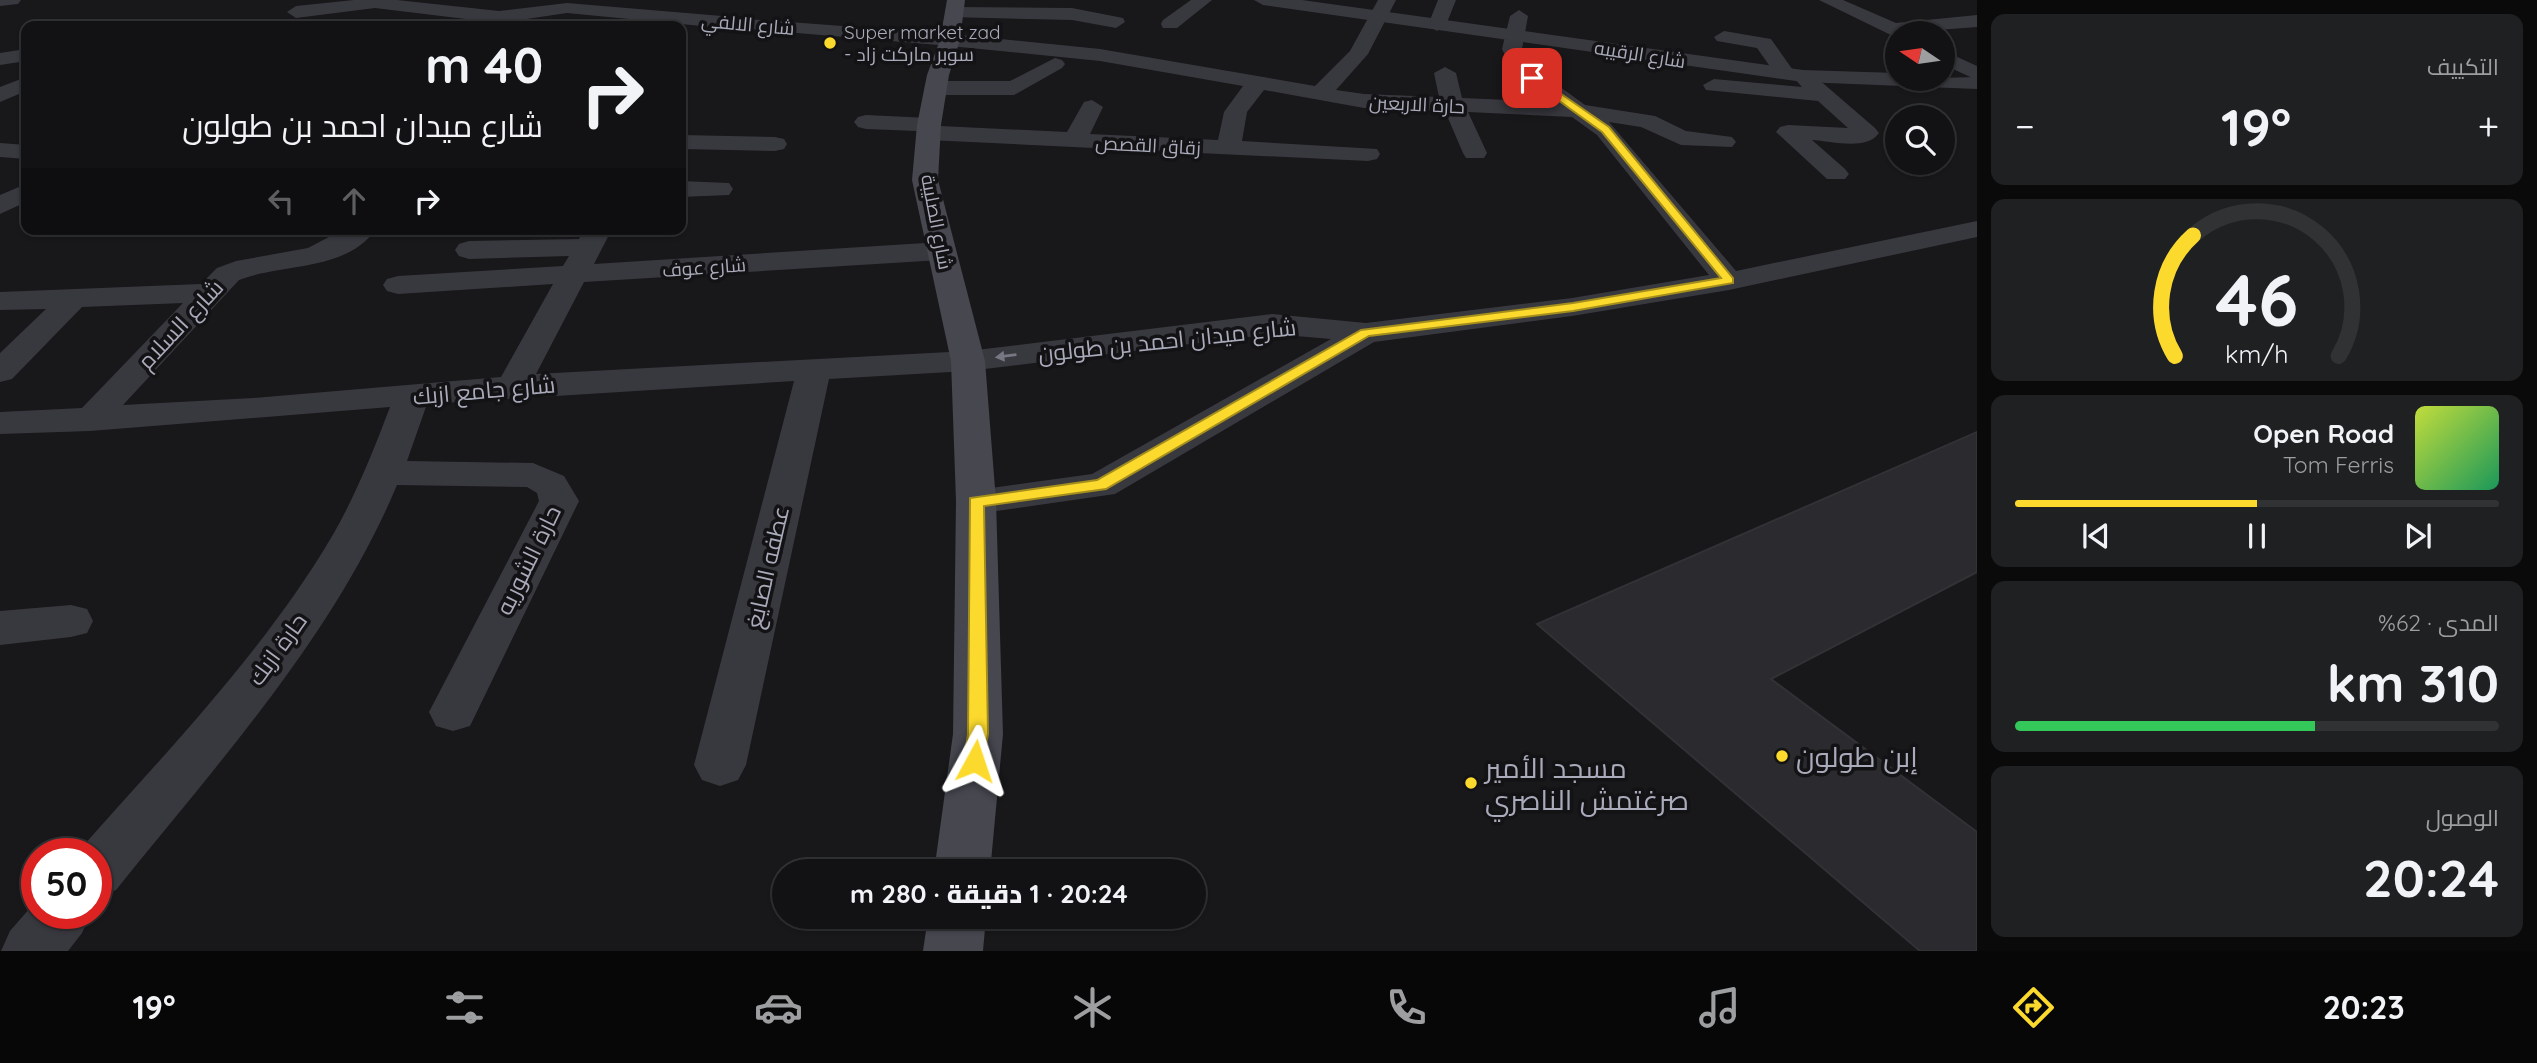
<!DOCTYPE html>
<html lang="ar">
<head>
<meta charset="utf-8">
<style>
	:root { --surface:#121214; --page:#1f2022; --text:#f1f3f6; --muted:#9c9ea0; --line:#313234; --accent:#fcda2d }
	body { margin:0; font-family:Quicksand,Cairo,sans-serif; background:var(--page); color:var(--text); direction:rtl; height:100vh; display:flex; flex-direction:column; font-size:26px; white-space:nowrap }
	* { box-sizing:border-box; margin:0 }
	p { font-size:23px; color:var(--muted) }
	.icon { flex:none; width:38px; height:38px; fill:none; stroke:currentColor; stroke-width:2; stroke-linecap:round; stroke-linejoin:round }
	.map { position:relative; flex:1; overflow:hidden; direction:ltr }
	.panel { display:flex; flex-direction:column; gap:14px; padding:14px; background:#0a0a0b; width:560px }
	.panel>* { flex:none }
	.banner { position:absolute; left:21px; top:21px; width:665px; height:214px; border-radius:14px; box-shadow:0 2px 5px #0004,0 0 0 2px var(--line); direction:rtl; background:#121214; color:var(--text); overflow:hidden }
	.needle { width:46px; rotate:283deg }
	.tools { position:absolute; left:1885px; top:21px; display:grid; gap:14px }
	.tools a { display:grid; place-items:center; width:70px; height:70px; border-radius:50%; background:var(--surface); box-shadow:0 2px 5px #0004,0 0 0 2px var(--line); font-size:35px }
	.speed { position:absolute; left:21px; top:838px; display:flex; gap:14px; font-size:35px; font-weight:700; text-align:center }
	.speed>* { display:grid; place-content:center; width:91px; height:91px; border-radius:50%; background:var(--surface); box-shadow:0 2px 5px #0004,0 0 0 2px var(--line); line-height:1 }
	.speed .limit { border:10px solid #d22; background:#fff; color:#111 }
	.pin { position:absolute; display:grid; place-items:center; width:60px; height:60px; color:#fff; margin:-30px; border-radius:14px; box-shadow:0 4px 10px #0006 }
	.me { position:absolute; width:77px; margin:-38px; rotate:5deg; stroke-linejoin:round; filter:drop-shadow(0 0 5px #0008) }
	.turn { display:flex; align-items:center; gap:24px; height:147px; padding:0 28px; font-size:32px }
	.turn .icon { width:91px; height:91px; stroke-width:2.5 }
	.turn b { display:block; font-size:49px; line-height:60px }
	.lanes { display:flex; align-items:center; height:66px; padding:0 28px; background:#0003; justify-content:center; gap:35px; direction:ltr }
	.lanes .off { opacity:.35 }
	.big { font-size:52px; font-weight:800; line-height:1.1 }
	.panel .widget { flex:1; display:flex; flex-direction:column; justify-content:center; gap:10px; min-width:0; padding:0 24px; border-radius:14px; background:var(--page) }
	.panel .dial { align-items:center; gap:0 }
	.dial svg { height:182px; overflow:visible; fill:none; stroke:var(--line); stroke-width:7; stroke-linecap:round; text-anchor:middle }
	.dial text { fill:var(--text); stroke:none }
	.song { display:flex; align-items:center; gap:21px }
	.cover { width:84px; height:84px; border-radius:10px; background:linear-gradient(135deg,hsl(70 70% 55%),hsl(150 70% 35%)) }
	.played { height:7px; border-radius:4px; background:linear-gradient(90deg,var(--accent) 50%,var(--line) 50%) }
	.keys { display:flex; justify-content:space-around; direction:ltr }
	.heat { display:flex; justify-content:space-between; align-items:center; font-size:38px; direction:ltr }
	.charge { height:10px; border-radius:5px; background:linear-gradient(90deg,#34c759 62%,var(--line) 0) }
	.trip { position:absolute; left:772px; top:859px; width:434px; height:70px; border-radius:35px; background:var(--surface); box-shadow:0 2px 5px #0004,0 0 0 2px var(--line); font-weight:800; line-height:70px; text-align:center; direction:rtl }
	.menu { display:flex; height:112px; justify-content:space-around; align-items:center; background:#070708; color:var(--muted) }
	.menu .icon { width:49px; height:49px }
	.menu .on { color:var(--accent) }
	.menu b { font-size:32px; color:var(--text) }
	main { display:flex; flex:1; min-height:0 }
	.map>svg:first-child { display:block }
	.building { fill:#2b2a2e; stroke:#323136; stroke-width:2 }
	.lines { fill:none; stroke-linecap:round; stroke-linejoin:round }
	.pedestrian { fill:#38383f; fill-rule:evenodd }
	.minor { fill:#38383f; fill-rule:evenodd }
	.tertiary { fill:#38383f; fill-rule:evenodd }
	.secondary { fill:#46474f; fill-rule:evenodd }
	.oneway { fill:#767783 }
	.route { fill:#fcda2d; stroke:#a48e1d; stroke-width:2 }
	.poi-dot { fill:#fcda2d; stroke:#131315; stroke-width:2.5 }
	.labels { text-anchor:middle; dominant-baseline:central; stroke-width:7; stroke-linejoin:round; paint-order:stroke }
	.far-street-label { font-size:19px; fill:#a9abba; stroke:#131315 }
	.far-poi-label { font-size:19px; fill:#a9abba; stroke:#131315; text-anchor:start }
	.street-label { font-size:23px; fill:#a9abba; stroke:#131315 }
	.near-poi-label { font-size:28px; fill:#a9abba; stroke:#131315; text-anchor:start }
</style>
</head>
<body>
<main>
<section class="panel">
<div class="widget"><p>التكييف</p>
<div class="heat"><a>−</a><b class="big">19°</b><a>+</a></div>
</div>
<div class="widget dial"><svg viewBox="0 0 100 80">
<path d="M14 69A42 42 0 1 1 86 69"/>
<path d="M14 69A42 42 0 0 1 22 16" stroke="#fcda2d"/>
<text x="50" y="56" font-size="32" font-weight="700">46</text>
<text x="50" y="72" font-size="11">km/h</text>
</svg></div>
<div class="widget">
<div class="song"><i class="cover"></i><div><b>Open Road</b><p>Tom Ferris</p></div></div>
<div class="played"></div>
<div class="keys"><svg class="icon" aria-label="previous" viewBox="0 0 24 24"><path d="M18 5L8 12l10 7zM5 5v14"/></svg><svg class="icon" aria-label="pause" viewBox="0 0 24 24"><path d="M8 5v14M16 5v14"/></svg><svg class="icon" aria-label="next" viewBox="0 0 24 24"><path d="M6 5l10 7-10 7zM19 5v14"/></svg></div>
</div>
<div class="widget"><p>المدى · 62%</p><b class="big">310 km</b><div class="charge"></div></div>
<div class="widget"><p>الوصول</p><b class="big">20:24</b></div>
</section>
<div class="map">
<svg width="1977" height="951" viewBox="0 0 1977 951">
	<rect width="100%" height="100%" fill="#18181a"/>
	<path class="building" d="M1977,432V572L1771,679L1977,832V951H1920L1537,624Z"/>
	<g class="lines">
		<path class="pedestrian" d="M722,17L950,34L959,40L950,46L716,26L713,22Z"/>
		<g class="minor">
			<path d="M0,0H21L18,4L0,6Z"/>
			<path d="M354,0H397L499,11L567,3L722,16L731,22L722,28L567,13L499,23L375,8L296,18L287,12L296,6Z"/>
			<path d="M1191,0H1212L1177,28H1163L1161,24L1163,20Z"/>
			<path d="M1378,0H1396L1368,54L1336,90L1364,94L1439,97L1434,73L1445,67L1456,73L1462,98L1553,102L1511,68L1502,49L1510,16L1519,10L1528,16L1522,49L1530,65L1585,105L1655,116L1686,131L1732,137L1736,142L1732,147L1681,145L1641,127L1609,122L1736,271L1977,221V237L1729,290L1572,316L1374,342L1115,494L976,514L962,510L956,501L962,492L1092,474L1331,339L1272,334L968,371L829,379L746,765L738,780L720,786L702,780L694,765L794,381L427,404L407,461L533,463L564,476L579,501L470,726L453,731L436,726L429,712L539,501L537,493L527,487L397,485C334,636 217,764 116,890L96,897V854H76C165,753 262,654 331,538C355,497 373,452 390,407L90,431L0,434V412L82,408L183,303L82,307L12,379L0,382V353L46,309L0,310V292L201,284L217,268L236,261L308,248L344,229H376C346,272 282,263 239,280L123,405L253,398L501,377L553,284L398,294L387,291L383,285L387,279L398,276L563,266L569,256L469,259L459,256L455,250L459,244L469,241L579,239L584,229H612L594,264L941,242L951,245L955,251L951,257L941,260L584,282L536,374L968,351L1272,314L1366,323L1572,298L1709,275L1597,135L1572,117L1468,112L1487,153L1484,158H1466L1463,153L1445,111L1364,108L1264,90L1247,112L1242,141L1377,149L1380,154L1377,159L1368,161L928,140L920,138L917,131L866,129L858,127L854,122L858,117L866,115L929,118L937,120L940,126L1067,132L1084,102L1092,100L1103,107L1090,134L1218,140L1224,112L1243,86L1100,61L950,46L940,40L950,34L1100,49L1315,86L1350,51Z"/>
			<path d="M1438,0H1456L1446,25L1437,31L1428,25Z"/>
			<path d="M1819,0H1843L1896,23L1977,15V27L1897,33V38Z"/>
			<path d="M956,7L1072,8L1123,18L1125,22L1116,28L1072,20L949,17L947,13Z"/>
			<path d="M1724,31L1771,39L1795,73L1810,72L1875,128L1879,133C1867,151 1831,141 1812,140L1845,169L1849,174L1845,179H1827L1776,132L1780,127L1788,125L1848,128L1818,101L1706,90L1703,85L1714,79L1802,87L1793,77L1778,78L1757,48L1717,41L1714,37Z"/>
			<path d="M26,49V61L0,65V53Z"/>
			<path d="M1942,50L1977,66V80L1942,64Z"/>
			<path d="M1055,58L1062,60L1065,64L1062,68L1014,95H935L924,88L935,81H1010Z"/>
			<path d="M26,77V91L0,102V87Z"/>
			<path d="M681,135L775,137L784,139L787,144L784,149L775,151L681,149Z"/>
			<path d="M0,143L26,145V159L0,157Z"/>
			<path d="M681,181L729,183L733,189L729,195L681,197Z"/>
			<path d="M26,184V202L0,214V195Z"/>
			<path d="M71,605L87,609L93,621L87,633L71,637L0,645V611Z"/>
			<path d="M37,900V914H91L82,933L68,951H1L10,931Z"/>
		</g>
		<path class="tertiary" d="M1254,0H1302L1803,70L1897,73V79L1977,77V89L1803,82L1263,5Z"/>
		<g class="secondary">
			<path d="M947,0H965L960,40L949,75L941,125L938,180L985,361L996,501L1003,734L990,872H934L953,734L956,501L951,361L912,180L917,125L927,75L940,40Z"/>
			<path d="M928,917H986L983,951H923Z"/>
		</g>
	</g>
	<defs><path id="oneway-solid" d="M-6-.8H1V-3.2L6.5 0L1 3.2V.8H-6Z" transform="scale(1.75)"/></defs>
	<use class="oneway" href="#oneway-solid" transform="translate(1006 356) rotate(173)"/>
	<path class="route" d="M1529,76H1535L1609,127L1733,278V283L1573,311L1369,336L1106,489L984,506L988,734L982,767L975,770L967,767L964,761L968,734L970,498L1097,480L1361,330L1573,303L1721,278L1602,132L1529,79Z"/>
	<g class="poi-dot">
		<circle cx="830" cy="43" r="7"/>
		<circle cx="1782" cy="756" r="7"/>
		<circle cx="1471" cy="783" r="7"/>
	</g>
	<g class="labels">
		<g class="far-street-label">
			<text transform="translate(748 24) rotate(5)">شارع الالفي</text>
			<text transform="translate(1640 54) rotate(9)">شارع الرقيبه</text>
			<text transform="translate(1417 104) rotate(3)">حارة الاربعين</text>
			<text transform="translate(1148 145) rotate(3)">زقاق القصص</text>
			<text transform="translate(937 222) rotate(79)">شارع الصليبة</text>
			<text transform="translate(704 267) rotate(-4)">شارع عوف</text>
		</g>
		<g class="far-poi-label">
			<text x="844" y="32">Super market zad<tspan x="844" dy="22">- سوبر ماركت زاد</tspan></text>
		</g>
		<g class="street-label">
			<text transform="translate(180 324) rotate(-47)">شارع السلام</text>
			<text transform="translate(1167 340) rotate(-6)">شارع ميدان احمد بن طولون</text>
			<text transform="translate(484 390) rotate(-5)">شارع جامع ازبك</text>
			<text transform="translate(528 560) rotate(-64)">حارة الشوريه</text>
			<text transform="translate(767 567) rotate(-77)">عطفه الصايغ</text>
			<text transform="translate(277 649) rotate(-54)">حارة ازبك</text>
		</g>
		<g class="near-poi-label">
			<text x="1796" y="756">إبن طولون</text>
			<text x="1485" y="767">مسجد الأمير<tspan x="1485" dy="32">صرغتمش الناصري</tspan></text>
		</g>
	</g>
</svg>
<div class="tools">
<a><svg class="needle" viewBox="-14 -14 28 28"><path d="M0-13l5 13h-10z" fill="#e53935"/><path d="M0 13l5-13h-10z" fill="#9c9ea0"/></svg></a>
<a><svg class="icon" aria-label="search" viewBox="0 0 24 24"><circle cx="10" cy="10" r="6"/><path d="M15 15l6 6"/></svg></a>
</div>
<div class="speed"><div class="limit">50</div></div>
<div class="pin" style="left:1532px;top:78px;background:#d93025"><svg class="icon" aria-label="arrive" viewBox="0 0 24 24"><path d="M6 21V4h12l-3 4 3 4H6"/></svg></div>
<svg class="me" style="left:975px;top:761px" viewBox="-20 -20 40 40"><path d="M0-17L14 15 0 8-14 15z" fill="#fcda2d" stroke="#fff" stroke-width="4"/></svg>
<div class="trip">20:24 · 1 دقيقة · 280 m</div>
<div class="banner">
<div class="turn"><svg class="icon" aria-label="right" viewBox="0 0 24 24"><path d="M7 20v-9h11M14 6l5 5-5 5"/></svg><div><b>40 m</b>شارع ميدان احمد بن طولون</div></div>
<div class="lanes"><svg class="icon off" aria-label="left" viewBox="0 0 24 24"><path d="M17 20v-9H6M10 6l-5 5 5 5"/></svg><svg class="icon off" aria-label="ahead" viewBox="0 0 24 24"><path d="M12 20V5M6 11l6-6 6 6"/></svg><svg class="icon" aria-label="right" viewBox="0 0 24 24"><path d="M7 20v-9h11M14 6l5 5-5 5"/></svg></div>
</div>
</div>
</main>
<nav class="menu">
<b>20:23</b>
<svg class="icon on" aria-label="directions" viewBox="0 0 24 24"><path d="M12 3l9 9-9 9-9-9zM9 14v-3h6M13 9l2 2-2 2"/></svg>
<svg class="icon" aria-label="music" viewBox="0 0 24 24"><path d="M9 18V5l10-2v13"/><circle cx="6" cy="18" r="3"/><circle cx="16" cy="16" r="3"/></svg>
<svg class="icon" aria-label="phone" viewBox="0 0 24 24"><path d="M5 4h4l2 5-3 2q2 4 5 5l2-3 5 2v4C11 20 4 13 5 4z"/></svg>
<svg class="icon" aria-label="climate" viewBox="0 0 24 24"><path d="M12 3v18M4 7l16 10M4 17L20 7"/></svg>
<svg class="icon" aria-label="car" viewBox="0 0 24 24"><path d="M5 17H2v-5l4-1 3-4h7l3 4 3 1v5h-3M9 17h6M6 11h13"/><circle cx="7" cy="17" r="2"/><circle cx="17" cy="17" r="2"/></svg>
<svg class="icon" aria-label="filters" viewBox="0 0 24 24"><path d="M4 7h16M4 17h16"/><circle cx="9" cy="7" r="2"/><circle cx="15" cy="17" r="2"/></svg>
<b>19°</b>
</nav>
</body>
</html>
